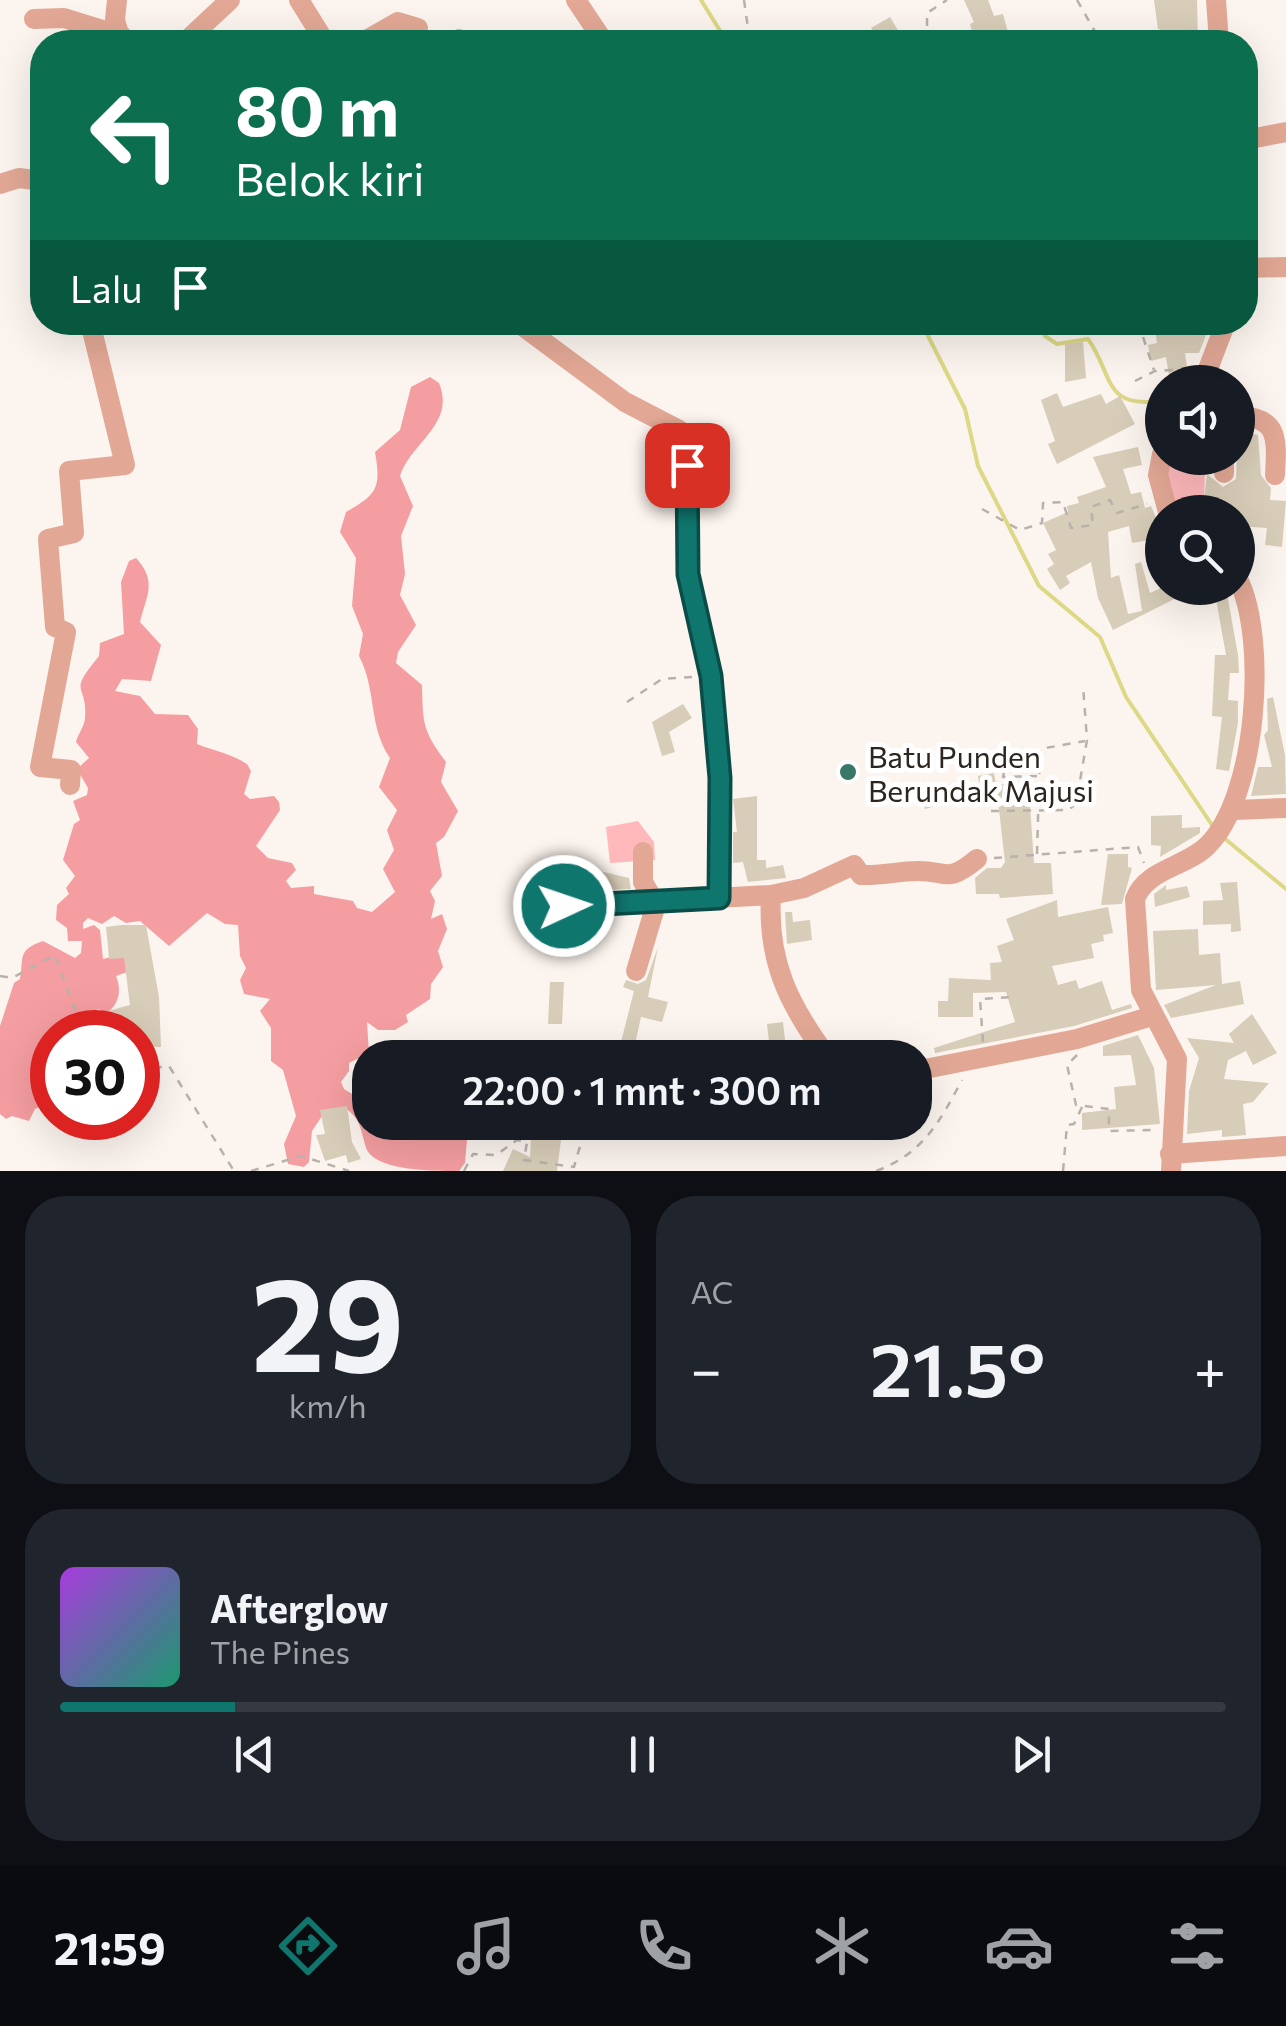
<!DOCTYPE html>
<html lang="id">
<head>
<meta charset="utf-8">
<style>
	:root { --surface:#171b24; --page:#20242c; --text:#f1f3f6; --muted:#9ea1a6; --line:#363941; --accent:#0f766e }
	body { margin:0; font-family:Commissioner,sans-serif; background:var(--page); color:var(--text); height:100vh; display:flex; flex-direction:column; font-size:38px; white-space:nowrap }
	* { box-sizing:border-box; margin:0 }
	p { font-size:32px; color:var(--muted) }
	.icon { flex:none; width:55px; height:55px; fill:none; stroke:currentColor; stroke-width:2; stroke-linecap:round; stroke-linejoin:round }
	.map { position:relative; height:1171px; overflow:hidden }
	.drawer { display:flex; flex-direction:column; gap:25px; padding:25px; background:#0d0f14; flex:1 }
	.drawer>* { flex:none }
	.top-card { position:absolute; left:30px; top:30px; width:1228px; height:305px; border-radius:40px; box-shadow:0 10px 40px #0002; background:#0b6e4f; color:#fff; overflow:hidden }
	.fabs { position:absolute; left:1145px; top:365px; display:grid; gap:20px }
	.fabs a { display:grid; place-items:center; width:110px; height:110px; border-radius:50%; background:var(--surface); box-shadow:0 10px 40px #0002; font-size:50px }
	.speed { position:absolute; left:30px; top:1010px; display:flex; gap:20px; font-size:50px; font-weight:700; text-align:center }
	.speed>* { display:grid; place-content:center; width:130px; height:130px; border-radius:50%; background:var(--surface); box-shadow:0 10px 40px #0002; line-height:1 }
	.speed .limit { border:15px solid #d22; background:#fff; color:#111 }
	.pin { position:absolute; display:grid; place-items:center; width:85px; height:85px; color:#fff; margin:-42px; border-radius:20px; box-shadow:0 5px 15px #0006 }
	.me { position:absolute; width:110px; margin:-55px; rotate:87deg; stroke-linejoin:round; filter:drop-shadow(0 0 8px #0008) }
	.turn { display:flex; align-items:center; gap:35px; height:210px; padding:0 40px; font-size:45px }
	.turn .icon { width:130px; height:130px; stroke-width:2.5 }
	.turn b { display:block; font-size:70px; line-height:85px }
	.then { display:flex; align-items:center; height:95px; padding:0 40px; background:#0003; gap:20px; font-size:38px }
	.big { font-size:75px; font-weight:600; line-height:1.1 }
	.drawer .widget { flex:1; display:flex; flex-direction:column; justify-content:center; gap:15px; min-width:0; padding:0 35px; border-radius:40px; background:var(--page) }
	.drawer .dial { align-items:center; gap:0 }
	.dial b { font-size:130px; line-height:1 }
	.song { display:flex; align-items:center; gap:30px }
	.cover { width:120px; height:120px; border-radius:15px; background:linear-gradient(135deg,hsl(280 70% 55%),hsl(160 70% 35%)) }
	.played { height:10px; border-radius:5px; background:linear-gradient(90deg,var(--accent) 15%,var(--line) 15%) }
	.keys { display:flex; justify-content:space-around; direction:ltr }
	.heat { display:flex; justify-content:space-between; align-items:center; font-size:55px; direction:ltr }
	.drawer .tiles { flex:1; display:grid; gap:25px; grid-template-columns:1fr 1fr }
	.widget:last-child { grid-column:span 2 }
	.trip { position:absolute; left:352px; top:1040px; width:580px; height:100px; border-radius:40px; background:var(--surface); box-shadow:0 10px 40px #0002; font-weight:600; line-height:100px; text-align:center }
	.dock { display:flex; height:160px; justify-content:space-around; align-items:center; background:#090b0e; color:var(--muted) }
	.dock .icon { width:70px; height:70px }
	.dock .active { color:var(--accent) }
	.dock b { font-size:45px; color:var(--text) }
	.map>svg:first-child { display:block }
	.green { fill:#ffb9bb }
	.forest { fill:#f59ea1 }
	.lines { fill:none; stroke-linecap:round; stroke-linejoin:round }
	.stream { stroke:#dcd885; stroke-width:4 }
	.building { fill:#d8cdb8 }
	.path { stroke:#b9b1ab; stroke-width:2.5; stroke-dasharray:8 8; stroke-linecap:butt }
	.minor { stroke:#e2a895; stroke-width:20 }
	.route-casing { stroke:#0a4d48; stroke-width:25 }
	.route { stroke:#0f766e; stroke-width:18 }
	.poi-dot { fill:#397866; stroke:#fff; stroke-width:4 }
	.labels { text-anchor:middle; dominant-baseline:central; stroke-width:10; stroke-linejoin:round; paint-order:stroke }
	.poi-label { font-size:30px; fill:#2d261f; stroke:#fff; text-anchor:start }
</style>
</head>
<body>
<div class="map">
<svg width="1286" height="1171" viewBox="0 0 1286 1171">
	<rect width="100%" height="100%" fill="#fcf4ee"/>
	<g class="green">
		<path d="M1169,458H1215L1214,473L1205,474L1204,498H1194L1193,512H1177L1165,475Z"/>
		<path d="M638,821L654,842L655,860L610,863L606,827Z"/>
	</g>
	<path class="forest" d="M430,377L439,383C456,424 411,442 400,476L413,506L401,536L405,574L400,595L416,625L398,652L396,663L422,685C423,723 422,730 446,762L441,782L458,811L444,837L436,843L442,876L430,891L435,901L431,919L442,914L447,929L438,951L443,967L431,984L430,999L406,1015L408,1022L395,1030H378L367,1022L369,1053L349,1063V1071L341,1082L344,1089L370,1105V1122L433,1123L444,1134H462L467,1140L465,1163L459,1171C433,1171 375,1171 366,1148C361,1131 361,1119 345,1108L324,1113L312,1131L309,1162L304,1167L288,1164L284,1144L296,1116L283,1070L271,1061V1028L260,1011L270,999L244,994L240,980L246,968L240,956L238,925L225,924L207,913L169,946L140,921L126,923L114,916L102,924L88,918L83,923V929L94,925L100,930L103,959L124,954L127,972L116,976C122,990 119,1004 107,1013L98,1009L87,1016L86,1032H52V1102L35,1109L29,1121L12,1116L6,1119L0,1114V1026L14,983L20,979C24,957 17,950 43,941L75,958L81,953L82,941H68L67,928L56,920L57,905L69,894L66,888L75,876L63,860L74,824L80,820L73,801L87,795L88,788L77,769L89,758L76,742C78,734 85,725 85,718C88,682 66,696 99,656L100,643L124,634L121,582L129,561L136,558C158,582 146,596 140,622L161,645L151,681L122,679L115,691L140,696L155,714L188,715L198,729L197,744C214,751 230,753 247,764L251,771L244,794L250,799L274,796L279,802L280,810L256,846L268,858L292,863L296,870L286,881L291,888L314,886V894L353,901L357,908L372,912L395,892L383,869L394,850L387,830L397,810L379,787L390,758C368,726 377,690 359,656L363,634L352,606L356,558L340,532L346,512C378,494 381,487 375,452L400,430L411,387Z"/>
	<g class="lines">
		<g class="stream">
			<path d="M701,0L727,42"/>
			<path d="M921,322L965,409L978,466L1039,586L1100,637L1126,697L1214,828"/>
			<path d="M1040,322L1045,336L1057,344L1088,339C1114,375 1102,409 1162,401"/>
			<path d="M1224,838L1286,889"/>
		</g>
	</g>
	<g class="building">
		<path d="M964,0H988L994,16L1003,14L1009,36L975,42L970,24L974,22Z"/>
		<path d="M1154,0H1197L1198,42H1168L1169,32L1158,29Z"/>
		<path d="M890,17L905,42H880L871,28Z"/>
		<path d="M1154,322H1211L1199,353H1185L1189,382H1170L1166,357L1151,361L1148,345L1157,343Z"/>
		<path d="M1083,342L1086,378L1065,382V344Z"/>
		<path d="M1057,393L1063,407L1101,394L1106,404L1120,396L1135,424L1057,464L1048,444L1055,441L1041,400Z"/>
		<path d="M1238,430L1258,435L1261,475L1271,488L1270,500L1286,501L1282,547L1265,545L1267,528L1238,526V512H1193L1194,498L1204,499L1207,474L1223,487L1236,479Z"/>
		<path d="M1138,447L1142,465L1123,469L1131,494L1141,492L1145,508L1151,506L1158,522L1162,572L1158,573L1150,540L1132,543L1129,526L1108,532L1111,578L1119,575L1128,614L1142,611L1135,564L1141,562L1150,593L1161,588H1196L1113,630L1098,598L1091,562L1066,576L1070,583L1060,590L1047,569L1054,564L1048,554L1056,550L1043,523L1068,512L1067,506L1079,503L1077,497L1106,487L1093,457Z"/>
		<path d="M1214,588H1226L1238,655L1239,673H1230L1228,700L1238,701V723L1229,771L1216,769L1222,717L1212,716L1215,655H1226Z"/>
		<path d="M1273,697L1285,755L1286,794L1251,796L1258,767H1272L1264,735L1268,730L1267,699Z"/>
		<path d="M683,704L692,718L669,732L675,752L662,756L652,722Z"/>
		<path d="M994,773L996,785L1014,782L1015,788L1036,789L1035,806H1030L1034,863H1051L1053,894L1000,898L999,894H976L975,878L987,868H1001L1005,862L998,801L983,804L978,776Z"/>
		<path d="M956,782L960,799L925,809L921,793Z"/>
		<path d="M757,796V860H766V868L783,865L786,878L748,882L743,862L733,863V832H737L733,799Z"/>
		<path d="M1182,815V828L1200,827V833L1160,857L1161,846L1151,845V816Z"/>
		<path d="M1108,854H1128V867L1132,868L1122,904L1101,905Z"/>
		<path d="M595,870L629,878L631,889L603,890L604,881H594Z"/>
		<path d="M1237,882L1241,931L1231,932V924L1203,925V901L1223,900L1220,883Z"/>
		<path d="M1166,885V890L1187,886L1190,897L1155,907L1154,894Z"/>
		<path d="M1057,900L1058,917L1108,907L1113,933L1103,935L1104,941L1091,944L1094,958L1052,966L1058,985L1076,980L1079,989L1102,981L1112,1010L1131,1004L1132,1008L1074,1026L935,1053L934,1048L1015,1022L1006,992L973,993V1017H938V1001H948L949,978L991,980L990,963L1002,962L997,946L1014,940L1006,919Z"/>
		<path d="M785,912H792L793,922L810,920L812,940L787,944Z"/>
		<path d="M122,925H146L159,997L161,1047H138V1032H91L87,1017L130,1005L124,958L109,959L108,947L106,927Z"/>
		<path d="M573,927L575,952L552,954L550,928Z"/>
		<path d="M1198,929L1199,955L1220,953L1222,984L1240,981L1244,1004L1171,1018L1164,1005L1216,985L1156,990L1153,931Z"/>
		<path d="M658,947L648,997L668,1002L662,1022L641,1017L632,1058H601L603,1043L621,1042L634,991L623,987L626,980L638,984L646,980Z"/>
		<path d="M550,982H564L562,1024H548Z"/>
		<path d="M1252,1014L1277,1053L1253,1065L1246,1051L1228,1060L1224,1079L1269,1083L1253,1102L1243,1104L1246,1135L1222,1137V1130L1187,1134L1189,1091L1199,1058L1187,1038L1234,1043L1229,1034Z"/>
		<path d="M783,1022L787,1058H771L767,1024Z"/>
		<path d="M1138,1035L1154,1068L1160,1124L1082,1130V1113L1116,1109L1114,1087L1136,1085L1131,1055L1103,1056V1046Z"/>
		<path d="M347,1106L352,1142L361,1159L348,1163L346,1155L325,1161L316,1135L325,1134L320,1110Z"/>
		<path d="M539,1122H558V1132H562L557,1171H503L513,1149L530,1157L531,1138H539Z"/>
	</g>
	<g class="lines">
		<g class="path">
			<path d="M744,0L750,42"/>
			<path d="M1077,0L1101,42"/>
			<path d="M927,42V13L947,0"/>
			<path d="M1138,322L1154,370"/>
			<path d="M1135,381L1155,371L1192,369"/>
			<path d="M982,509L1020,530L1042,523L1043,503L1063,502L1071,528L1093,525L1091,507L1110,500L1117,513L1147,504"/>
			<path d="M627,702L662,679L694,677"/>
			<path d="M983,756L1008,750L1003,777L1037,776"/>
			<path d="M991,811L1068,810L1076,804L1087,740L1083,685"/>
			<path d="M1037,854L1040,749L1085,741"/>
			<path d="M994,858L1138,847L1144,863"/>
			<path d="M0,976L12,978L55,955L83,1032"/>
			<path d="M983,1042L980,999L1015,997"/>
			<path d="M1077,1055L1067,1065L1076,1105L1109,1109V1131L1154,1130"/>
			<path d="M138,1070L169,1066L234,1171"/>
			<path d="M72,1121L73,1118"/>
			<path d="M251,1171L301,1156L349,1171"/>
			<path d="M464,1171L473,1154L496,1155L517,1140L527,1142L524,1160L574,1167L587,1122"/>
			<path d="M876,1171C923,1154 940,1121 962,1080"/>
			<path d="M1063,1171L1067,1125L1074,1124L1082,1107"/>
		</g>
		<g class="minor">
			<path d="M117,0L115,20L121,41"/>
			<path d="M299,0L325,42"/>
			<path d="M576,0L604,42"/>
			<path d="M1216,0L1219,42"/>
			<path d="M34,19L64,18L122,36"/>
			<path d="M185,42L230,0"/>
			<path d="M363,42L398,22L418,28"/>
			<path d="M457,42L459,39"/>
			<path d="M1245,140L1286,132"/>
			<path d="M0,184L19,178L42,181"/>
			<path d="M1245,268L1286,267"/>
			<path d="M517,322L625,402L679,430L686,440L688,574L711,675L719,778V898"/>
			<path d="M1203,382L1226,322"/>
			<path d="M1238,416C1279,417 1277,439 1275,475"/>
			<path d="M1162,454L1158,475L1168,512"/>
			<path d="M1224,473V458"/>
			<path d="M70,785L71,770L40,767L66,632L55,627L48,539L74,533L69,471L125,465L90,322"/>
			<path d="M1234,810L1286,808"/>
			<path d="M643,852V882L654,901"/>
			<path d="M771,895C767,962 789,1005 828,1058"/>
			<path d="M564,906L771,895L804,888L854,865L861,875C880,876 899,871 918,871C949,871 946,884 977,859"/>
			<path d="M636,971L657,901"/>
			<path d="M915,1071L1077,1039L1152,1016"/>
			<path d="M1170,1154L1286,1146"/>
			<path d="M1171,1171L1177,1059L1141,990L1135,899C1147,868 1187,867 1208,845C1257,796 1268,640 1238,579"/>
		</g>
	</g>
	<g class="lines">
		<g class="route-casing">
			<path id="route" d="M564,906L719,898L720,778L711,676L688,574L687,465"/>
		</g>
		<use href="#route" class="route"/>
	</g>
	<circle class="poi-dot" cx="848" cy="772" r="10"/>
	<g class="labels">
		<g class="poi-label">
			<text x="868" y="755">Batu Punden<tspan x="868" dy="34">Berundak Majusi</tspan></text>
		</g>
	</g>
</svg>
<div class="fabs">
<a><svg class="icon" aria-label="sound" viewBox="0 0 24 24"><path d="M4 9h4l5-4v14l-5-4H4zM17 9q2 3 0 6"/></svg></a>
<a><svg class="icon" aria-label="search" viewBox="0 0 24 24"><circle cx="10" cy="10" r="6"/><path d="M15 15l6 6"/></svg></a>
</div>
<div class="speed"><div class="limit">30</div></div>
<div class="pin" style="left:687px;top:465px;background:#d93025"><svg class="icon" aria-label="arrive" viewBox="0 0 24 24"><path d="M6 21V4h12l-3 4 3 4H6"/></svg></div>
<svg class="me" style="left:564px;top:906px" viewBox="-20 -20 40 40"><circle r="17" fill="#0f766e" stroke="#fff" stroke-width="3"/><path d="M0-11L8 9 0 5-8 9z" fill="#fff"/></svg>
<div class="trip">22:00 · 1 mnt · 300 m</div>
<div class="top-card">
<div class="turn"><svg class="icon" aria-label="left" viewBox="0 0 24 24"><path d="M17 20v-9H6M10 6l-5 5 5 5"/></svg><div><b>80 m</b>Belok kiri</div></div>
<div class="then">Lalu<svg class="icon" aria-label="arrive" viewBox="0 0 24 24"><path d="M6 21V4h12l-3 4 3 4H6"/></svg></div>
</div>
</div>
<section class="drawer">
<div class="tiles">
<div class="widget dial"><b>29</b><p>km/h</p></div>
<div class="widget"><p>AC</p>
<div class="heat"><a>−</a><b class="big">21.5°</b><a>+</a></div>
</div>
<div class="widget">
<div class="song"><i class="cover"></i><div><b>Afterglow</b><p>The Pines</p></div></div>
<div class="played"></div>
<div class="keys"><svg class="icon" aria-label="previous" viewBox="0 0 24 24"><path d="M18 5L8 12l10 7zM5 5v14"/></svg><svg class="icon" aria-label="pause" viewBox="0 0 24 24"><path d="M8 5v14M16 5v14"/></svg><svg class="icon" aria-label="next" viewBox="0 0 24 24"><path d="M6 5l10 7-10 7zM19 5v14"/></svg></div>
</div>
</div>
</section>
<nav class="dock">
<b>21:59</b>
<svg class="icon active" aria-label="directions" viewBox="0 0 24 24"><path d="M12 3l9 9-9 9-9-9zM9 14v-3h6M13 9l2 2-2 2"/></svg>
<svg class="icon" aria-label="music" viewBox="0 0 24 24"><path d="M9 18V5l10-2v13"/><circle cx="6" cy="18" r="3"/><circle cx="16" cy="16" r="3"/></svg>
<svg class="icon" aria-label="phone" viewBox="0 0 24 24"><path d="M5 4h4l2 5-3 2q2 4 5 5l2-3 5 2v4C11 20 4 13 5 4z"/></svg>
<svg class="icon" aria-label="climate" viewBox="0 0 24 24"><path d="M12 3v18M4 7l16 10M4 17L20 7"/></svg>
<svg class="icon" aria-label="car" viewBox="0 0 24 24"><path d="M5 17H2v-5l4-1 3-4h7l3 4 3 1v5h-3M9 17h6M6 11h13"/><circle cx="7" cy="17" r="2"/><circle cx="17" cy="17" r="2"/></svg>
<svg class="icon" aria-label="filters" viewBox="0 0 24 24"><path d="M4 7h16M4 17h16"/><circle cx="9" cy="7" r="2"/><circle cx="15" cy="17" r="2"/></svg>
</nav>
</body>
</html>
